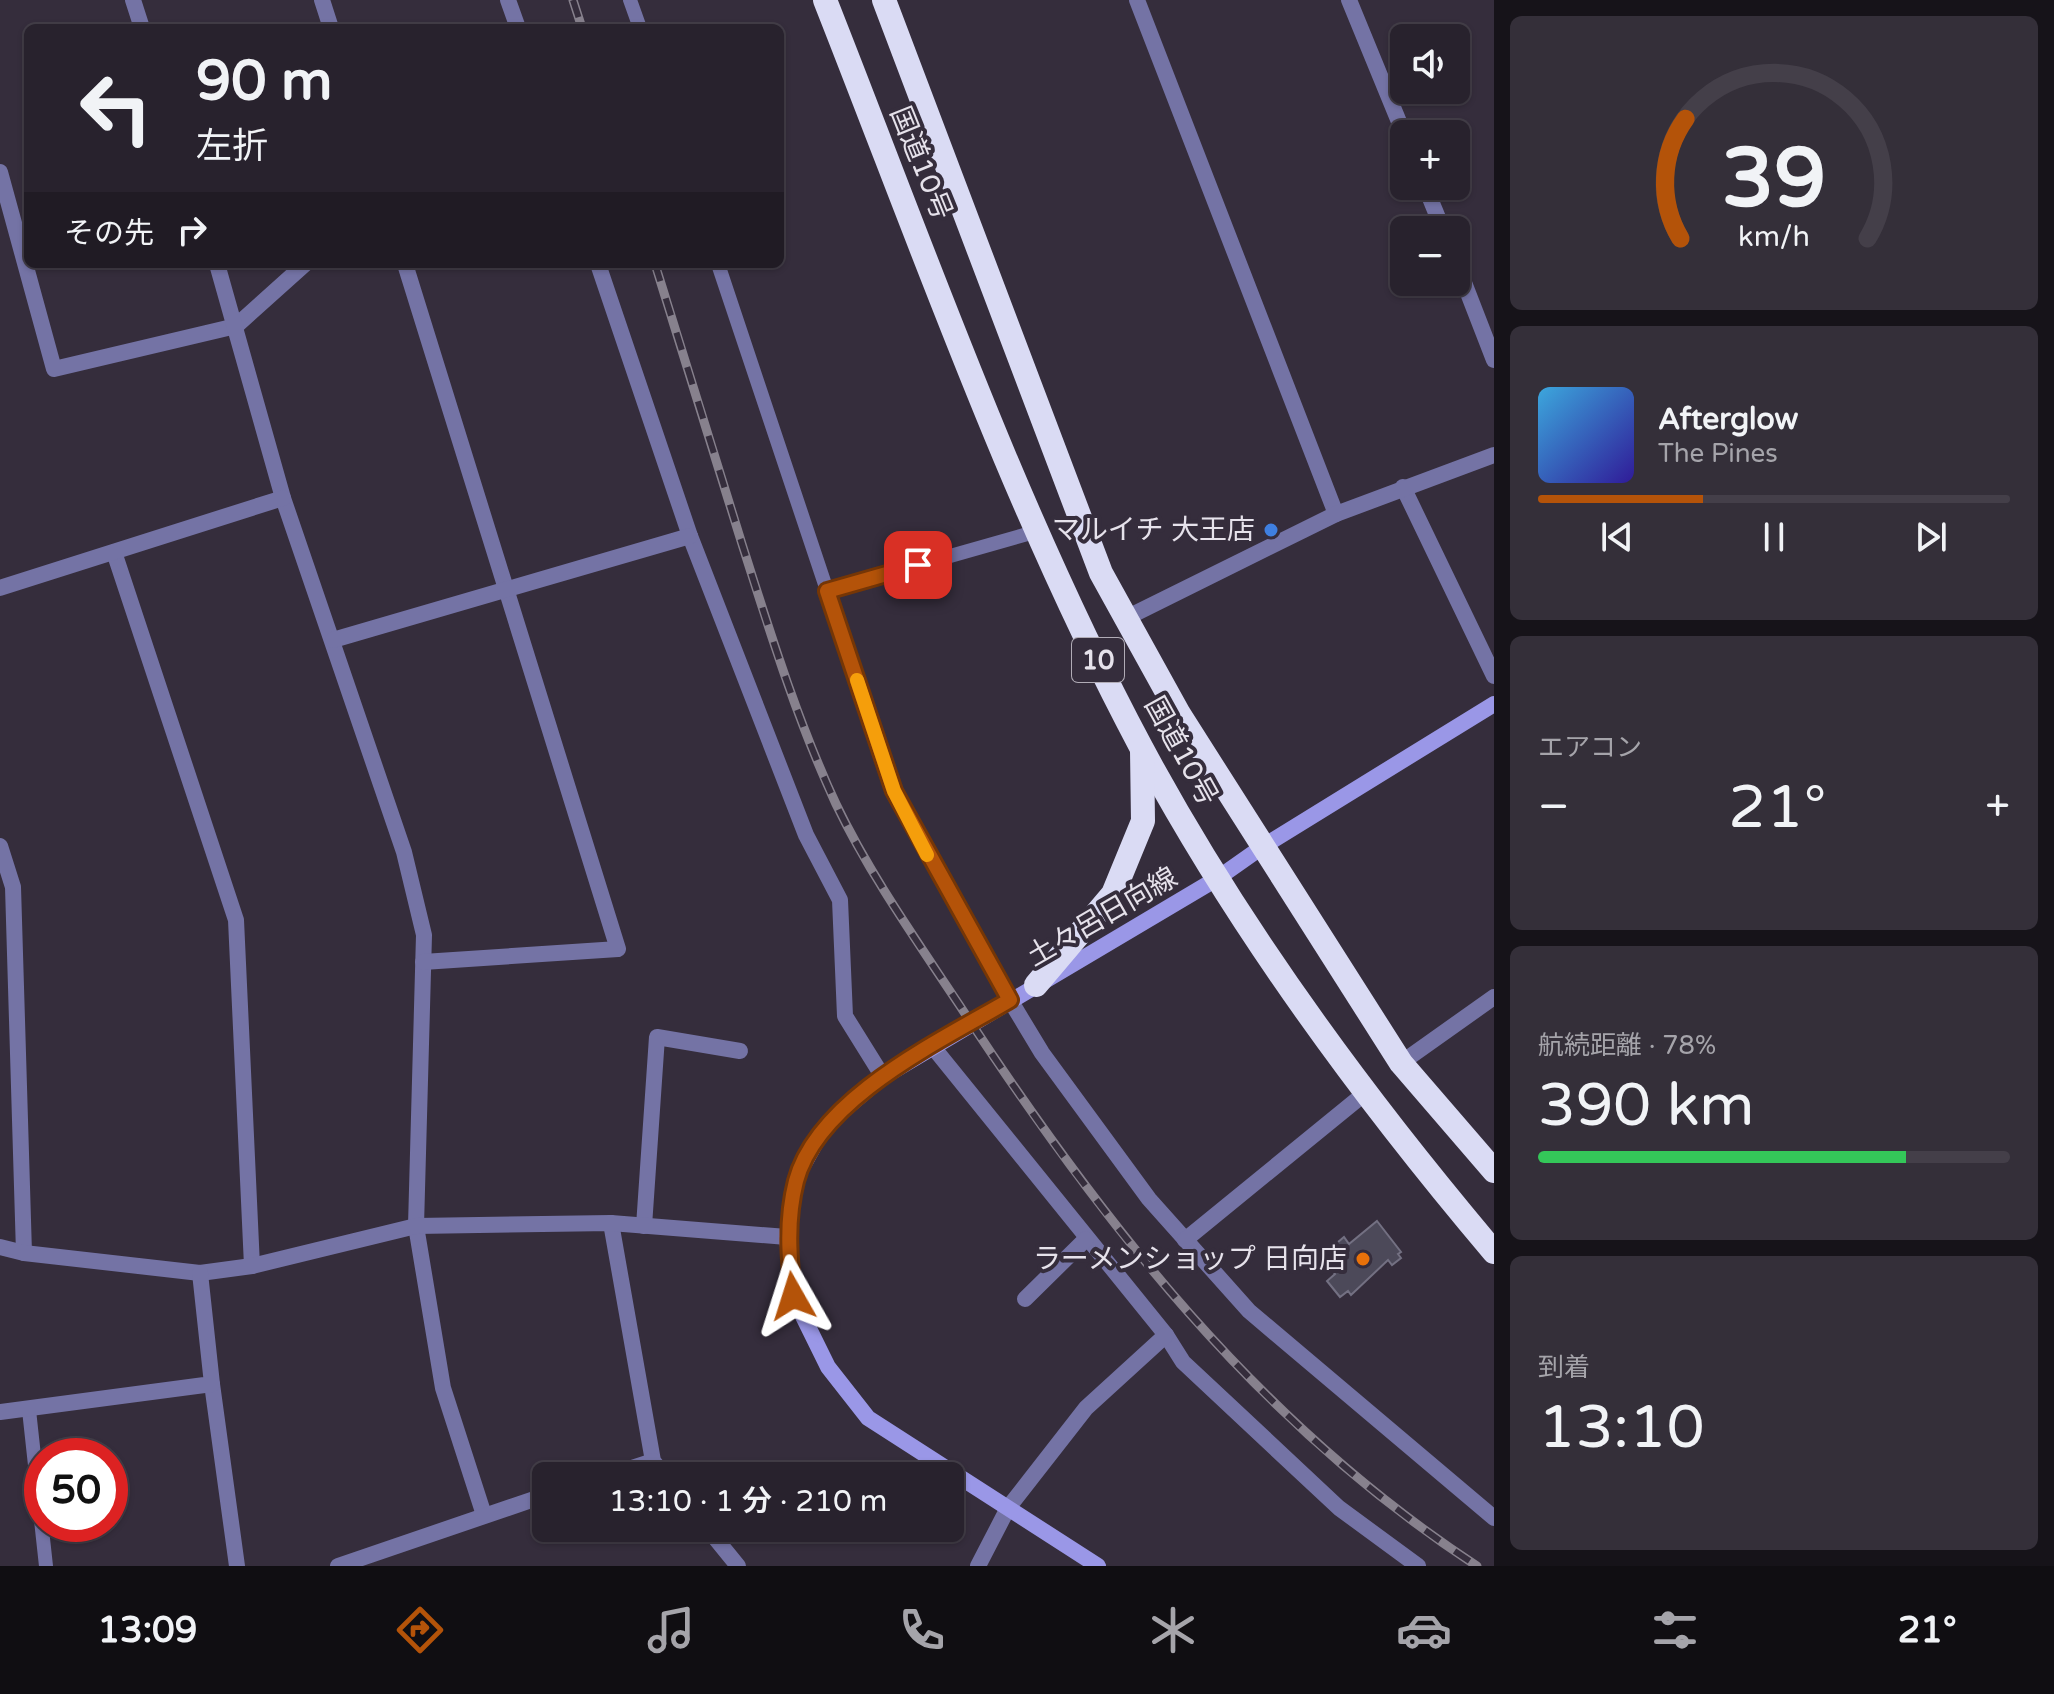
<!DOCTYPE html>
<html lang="ja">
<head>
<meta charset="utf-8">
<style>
	:root { --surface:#28222d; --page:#342f39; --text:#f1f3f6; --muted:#a5a4aa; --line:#443f49; --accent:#b45309 }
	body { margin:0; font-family:"Varela Round","Noto Sans JP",sans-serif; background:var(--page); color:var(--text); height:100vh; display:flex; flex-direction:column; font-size:30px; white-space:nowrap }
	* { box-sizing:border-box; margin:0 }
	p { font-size:26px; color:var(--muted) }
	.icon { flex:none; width:44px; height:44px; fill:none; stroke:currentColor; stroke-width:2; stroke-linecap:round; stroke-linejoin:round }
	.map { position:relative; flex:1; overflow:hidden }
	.panel { display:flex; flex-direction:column; gap:16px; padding:16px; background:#161319; width:560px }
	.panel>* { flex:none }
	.guide { position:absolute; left:24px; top:24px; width:760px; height:244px; border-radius:12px; box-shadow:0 2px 6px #0004,0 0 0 2px var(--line); background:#28222d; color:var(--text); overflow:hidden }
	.tools { position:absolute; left:1390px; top:24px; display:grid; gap:16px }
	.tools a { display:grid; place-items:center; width:80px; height:80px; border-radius:12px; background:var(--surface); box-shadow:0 2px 6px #0004,0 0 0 2px var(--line); font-size:40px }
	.speed { position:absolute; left:24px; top:1438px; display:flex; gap:16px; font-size:40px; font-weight:700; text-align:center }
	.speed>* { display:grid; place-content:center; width:104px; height:104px; border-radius:50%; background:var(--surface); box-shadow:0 2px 6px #0004,0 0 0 2px var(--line); line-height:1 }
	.speed .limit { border:12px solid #d22; background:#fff; color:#111 }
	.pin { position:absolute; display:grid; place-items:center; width:68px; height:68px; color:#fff; margin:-34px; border-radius:16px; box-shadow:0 4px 12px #0006 }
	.me { position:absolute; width:88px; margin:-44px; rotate:354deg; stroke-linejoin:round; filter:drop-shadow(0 0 6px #0008) }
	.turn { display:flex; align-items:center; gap:28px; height:168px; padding:0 40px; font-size:36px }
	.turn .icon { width:104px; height:104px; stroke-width:2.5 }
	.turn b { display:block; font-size:56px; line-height:68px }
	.then { display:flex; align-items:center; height:76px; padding:0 40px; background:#0003; gap:16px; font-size:30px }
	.big { font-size:60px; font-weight:600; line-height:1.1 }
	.panel .tile { flex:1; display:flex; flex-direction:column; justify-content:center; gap:12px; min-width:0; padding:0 28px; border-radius:12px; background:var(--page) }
	.panel .dial { align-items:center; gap:0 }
	.dial svg { height:208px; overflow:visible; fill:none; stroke:var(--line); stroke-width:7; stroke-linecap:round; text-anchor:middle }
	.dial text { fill:var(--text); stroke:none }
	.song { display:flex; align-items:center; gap:24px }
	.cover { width:96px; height:96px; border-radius:12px; background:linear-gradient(135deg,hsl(200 70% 55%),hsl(250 70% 35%)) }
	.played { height:8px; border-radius:4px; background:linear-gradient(90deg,var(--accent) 35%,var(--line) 35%) }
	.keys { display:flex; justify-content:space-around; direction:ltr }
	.heat { display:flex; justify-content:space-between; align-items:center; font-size:44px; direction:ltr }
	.charge { height:12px; border-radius:6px; background:linear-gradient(90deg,#34c759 78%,var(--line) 0) }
	.trip { position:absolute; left:532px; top:1462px; width:432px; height:80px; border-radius:12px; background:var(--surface); box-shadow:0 2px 6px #0004,0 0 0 2px var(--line); font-weight:600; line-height:80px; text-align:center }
	.dock { display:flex; height:128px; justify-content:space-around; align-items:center; background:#100e12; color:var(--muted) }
	.dock .icon { width:56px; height:56px }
	.dock .active { color:var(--accent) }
	.dock b { font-size:36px; color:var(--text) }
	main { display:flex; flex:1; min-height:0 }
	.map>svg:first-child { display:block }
	.building { fill:#4c4959; stroke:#737082; stroke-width:2 }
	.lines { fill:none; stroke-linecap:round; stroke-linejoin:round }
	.lane { stroke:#7473a5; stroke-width:14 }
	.street { stroke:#7473a5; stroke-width:16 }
	.secondary { stroke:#9a97e7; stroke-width:16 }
	.highway { stroke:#dadbf4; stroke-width:24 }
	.rail-casing { stroke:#87818d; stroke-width:9 }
	.rail { stroke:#352d3c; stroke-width:6; stroke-dasharray:18; stroke-linecap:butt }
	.route-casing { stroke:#753606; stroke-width:20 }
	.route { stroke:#b45309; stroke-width:14 }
	.slow { stroke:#f59e0b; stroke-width:14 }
	.shop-dot { fill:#3f7fe0; stroke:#352d3c; stroke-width:3 }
	.food-dot { fill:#e8710a; stroke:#352d3c; stroke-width:3 }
	.labels { text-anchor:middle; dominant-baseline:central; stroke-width:8; stroke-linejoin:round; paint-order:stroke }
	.shield { fill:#352d3c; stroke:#b1acb6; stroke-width:2 }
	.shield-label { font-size:26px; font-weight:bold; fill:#e6e2eb }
	.street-label { font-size:28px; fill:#e6e2eb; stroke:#352d3c }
	.poi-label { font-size:28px; fill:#e6e2eb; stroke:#352d3c; text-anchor:end }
</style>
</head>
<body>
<main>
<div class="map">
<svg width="1494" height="1566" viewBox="0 0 1494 1566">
	<rect width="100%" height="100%" fill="#352d3c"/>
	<path class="building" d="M1377,1221L1401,1252L1398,1254L1401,1258L1392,1265L1388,1260L1351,1295L1348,1291L1340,1297L1327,1281L1335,1274L1325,1261L1335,1254L1331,1248L1344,1237L1349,1244Z"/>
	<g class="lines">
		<g class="lane">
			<path d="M630,0L640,28"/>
			<path d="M718,264L894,791L1010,1000"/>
			<path d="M827,591L1038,531"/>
			<path d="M29,1410L46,1566"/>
		</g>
		<g class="street">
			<path d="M133,0L142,28"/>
			<path d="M322,0L331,28"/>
			<path d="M508,0L518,28"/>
			<path d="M1137,0L1336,514"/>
			<path d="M1349,0L1404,134"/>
			<path d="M0,172L54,369L236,326L305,264"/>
			<path d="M1425,186L1443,230"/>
			<path d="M1456,262L1494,360"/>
			<path d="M217,264L283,498L404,852L424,935L416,1226L443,1388L484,1515"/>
			<path d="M405,264L618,949L423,962"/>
			<path d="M598,264L690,536L806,835L840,900L845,1016L883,1077"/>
			<path d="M1403,487L1494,676"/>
			<path d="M114,552L236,920L252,1266"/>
			<path d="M0,588L283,498"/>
			<path d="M1126,618L1336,514L1494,455"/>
			<path d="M333,640L690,536"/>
			<path d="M0,846L13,887L24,1253"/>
			<path d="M1010,1000L1042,1053L1149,1199L1249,1311L1494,1518"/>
			<path d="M933,1047L1166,1335L1183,1362L1339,1508L1418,1566"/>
			<path d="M1401,1063L1494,997"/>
			<path d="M611,1223L653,1461L665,1476"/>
			<path d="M644,1226L657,1037L740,1051"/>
			<path d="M1185,1240L1364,1094"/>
			<path d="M0,1247L24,1253L200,1273L252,1266L416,1226L611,1223L787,1237"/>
			<path d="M1025,1299L1086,1239"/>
			<path d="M212,1384L237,1566"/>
			<path d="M0,1412L212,1384L200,1273"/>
			<path d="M607,1476L653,1461"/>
			<path d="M707,1528L738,1566"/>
			<path d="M338,1566L546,1495"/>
			<path d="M978,1566L1008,1508L1086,1408L1166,1335"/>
		</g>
		<path class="secondary" d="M1098,1566L868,1418L828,1367L793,1296L787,1237L796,1178L825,1126L883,1077L1218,878L1262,847L1494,704"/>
		<g class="highway">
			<path d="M825,0C924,251 1014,509 1141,747C1238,928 1362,1096 1494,1252"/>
			<path d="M884,0L1101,573L1179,714L1401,1063L1494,1171"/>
			<path d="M1036,985L1113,894L1143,821L1142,750"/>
		</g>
		<g class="rail-casing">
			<g id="rail">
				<path d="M573,0L582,28"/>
				<path d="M655,264C684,357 713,450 742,544C770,632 797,720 836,804C870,875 917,941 960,1006C1102,1223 1258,1423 1477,1566"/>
			</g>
		</g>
		<use href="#rail" class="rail"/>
	</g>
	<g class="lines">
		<g class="route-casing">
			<path id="route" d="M793,1296C789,1256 786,1220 796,1181C818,1098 942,1040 1010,1000L894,791L827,591L918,565"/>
		</g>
		<use href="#route" class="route"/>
		<path class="slow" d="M857,680L894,791L927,855"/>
	</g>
	<circle class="shop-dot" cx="1271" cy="530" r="8"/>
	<circle class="food-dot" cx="1363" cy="1259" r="8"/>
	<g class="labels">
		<rect class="shield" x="1072" y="638" width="52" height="44" rx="6"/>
		<g class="shield-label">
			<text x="1098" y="660">10</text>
		</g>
		<g class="street-label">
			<text transform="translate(921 163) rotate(68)">国道10号</text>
			<text transform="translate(1181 751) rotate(61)">国道10号</text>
			<text transform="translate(1102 917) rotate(-30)">土々呂日向線</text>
		</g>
		<g class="poi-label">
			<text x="1255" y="530">マルイチ 大王店</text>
			<text x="1347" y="1259">ラーメンショップ 日向店</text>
		</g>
	</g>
</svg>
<div class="tools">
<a><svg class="icon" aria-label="sound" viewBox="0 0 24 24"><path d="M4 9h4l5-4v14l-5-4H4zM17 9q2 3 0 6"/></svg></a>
<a>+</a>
<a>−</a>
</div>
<div class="speed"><div class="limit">50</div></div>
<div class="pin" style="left:918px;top:565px;background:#d93025"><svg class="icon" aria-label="arrive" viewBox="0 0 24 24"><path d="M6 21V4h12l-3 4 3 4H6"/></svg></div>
<svg class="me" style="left:793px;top:1296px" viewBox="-20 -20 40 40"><path d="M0-17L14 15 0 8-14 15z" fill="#b45309" stroke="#fff" stroke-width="4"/></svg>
<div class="trip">13:10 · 1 分 · 210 m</div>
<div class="guide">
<div class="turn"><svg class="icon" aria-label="left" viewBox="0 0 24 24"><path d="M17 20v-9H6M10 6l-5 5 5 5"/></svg><div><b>90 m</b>左折</div></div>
<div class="then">その先<svg class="icon" aria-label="right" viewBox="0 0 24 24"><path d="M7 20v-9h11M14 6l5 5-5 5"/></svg></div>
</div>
</div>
<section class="panel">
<div class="tile dial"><svg viewBox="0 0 100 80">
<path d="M14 69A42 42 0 1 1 86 69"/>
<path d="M14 69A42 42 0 0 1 16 23" stroke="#b45309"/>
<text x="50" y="56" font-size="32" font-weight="700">39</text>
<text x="50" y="72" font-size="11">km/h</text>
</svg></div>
<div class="tile">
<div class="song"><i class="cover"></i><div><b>Afterglow</b><p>The Pines</p></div></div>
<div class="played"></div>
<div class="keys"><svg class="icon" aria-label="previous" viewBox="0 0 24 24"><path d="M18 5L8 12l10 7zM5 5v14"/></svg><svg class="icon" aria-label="pause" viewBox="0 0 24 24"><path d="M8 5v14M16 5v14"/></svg><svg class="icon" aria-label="next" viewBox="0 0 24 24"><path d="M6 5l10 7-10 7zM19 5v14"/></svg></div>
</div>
<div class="tile"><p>エアコン</p>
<div class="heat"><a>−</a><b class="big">21°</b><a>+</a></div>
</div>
<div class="tile"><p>航続距離 · 78%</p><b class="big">390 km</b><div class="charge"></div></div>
<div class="tile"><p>到着</p><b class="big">13:10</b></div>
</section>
</main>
<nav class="dock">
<b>13:09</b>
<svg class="icon active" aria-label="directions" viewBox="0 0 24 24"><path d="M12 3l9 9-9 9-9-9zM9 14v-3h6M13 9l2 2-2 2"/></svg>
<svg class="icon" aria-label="music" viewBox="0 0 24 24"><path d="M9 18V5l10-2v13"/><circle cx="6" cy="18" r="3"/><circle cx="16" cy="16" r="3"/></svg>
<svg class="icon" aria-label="phone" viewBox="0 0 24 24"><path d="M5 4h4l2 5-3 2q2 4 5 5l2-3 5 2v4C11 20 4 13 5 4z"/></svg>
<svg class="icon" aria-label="climate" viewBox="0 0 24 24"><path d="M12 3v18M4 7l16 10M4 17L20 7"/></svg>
<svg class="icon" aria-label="car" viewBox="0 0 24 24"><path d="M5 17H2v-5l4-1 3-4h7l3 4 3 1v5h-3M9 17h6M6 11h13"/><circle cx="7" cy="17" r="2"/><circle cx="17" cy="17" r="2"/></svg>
<svg class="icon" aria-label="filters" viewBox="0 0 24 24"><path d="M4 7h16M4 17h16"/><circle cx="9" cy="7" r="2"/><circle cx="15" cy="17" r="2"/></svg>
<b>21°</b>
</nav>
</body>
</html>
